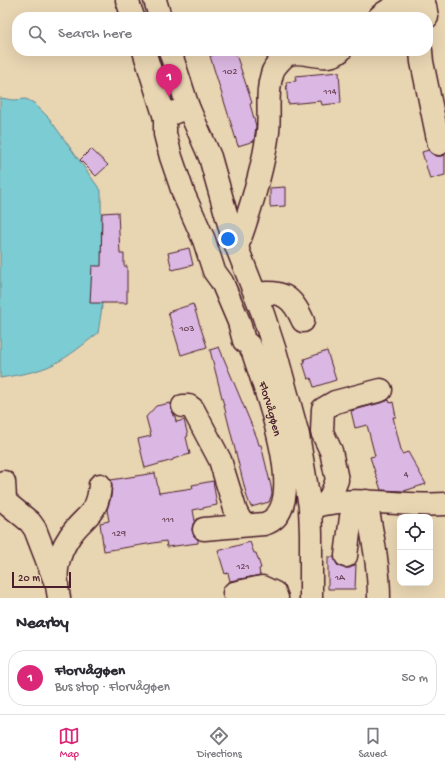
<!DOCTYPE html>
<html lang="en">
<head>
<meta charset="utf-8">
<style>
	:root { --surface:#fff; --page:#f2f2f3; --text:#2b2b33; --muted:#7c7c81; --line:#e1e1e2; --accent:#db2777 }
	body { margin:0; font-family:"Gochi Hand",sans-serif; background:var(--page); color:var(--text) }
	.controls { position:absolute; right:12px; bottom:12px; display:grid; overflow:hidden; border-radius:8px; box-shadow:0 4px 16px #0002 }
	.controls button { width:36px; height:36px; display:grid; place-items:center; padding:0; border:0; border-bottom:1px solid var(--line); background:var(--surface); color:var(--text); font:20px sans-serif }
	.scale { position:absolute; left:12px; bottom:10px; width:59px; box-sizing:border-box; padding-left:4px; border:2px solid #4a1f2b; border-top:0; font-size:11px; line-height:14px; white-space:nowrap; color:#4a1f2b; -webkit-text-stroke:3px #e8d5b2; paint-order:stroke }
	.you { position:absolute; left:228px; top:239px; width:14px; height:14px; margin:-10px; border:3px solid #fff; border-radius:50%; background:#1a73e8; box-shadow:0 0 0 6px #1a73e833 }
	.badge { display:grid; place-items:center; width:26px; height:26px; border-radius:50%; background:var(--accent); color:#fff; font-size:13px; font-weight:700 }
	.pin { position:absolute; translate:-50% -33px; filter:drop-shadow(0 1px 2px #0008) }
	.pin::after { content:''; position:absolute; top:21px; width:14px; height:12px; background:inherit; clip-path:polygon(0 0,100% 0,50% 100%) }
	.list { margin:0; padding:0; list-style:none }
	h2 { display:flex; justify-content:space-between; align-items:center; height:52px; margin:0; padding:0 16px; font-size:17px }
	h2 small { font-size:13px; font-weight:400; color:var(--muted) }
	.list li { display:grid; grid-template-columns:26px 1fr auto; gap:12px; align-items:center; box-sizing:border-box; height:56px; margin:0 8px 8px; padding:0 8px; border:1px solid var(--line); border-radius:16px }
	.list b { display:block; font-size:15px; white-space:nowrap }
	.list p { margin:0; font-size:13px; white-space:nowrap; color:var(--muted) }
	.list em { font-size:13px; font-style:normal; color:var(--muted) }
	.icon { flex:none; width:22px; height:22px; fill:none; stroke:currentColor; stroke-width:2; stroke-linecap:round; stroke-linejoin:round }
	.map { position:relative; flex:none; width:445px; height:598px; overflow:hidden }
	.search { position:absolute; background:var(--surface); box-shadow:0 4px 16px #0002; left:12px; right:12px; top:12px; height:44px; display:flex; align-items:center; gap:10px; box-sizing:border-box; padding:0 14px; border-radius:16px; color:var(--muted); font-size:15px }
	.sheet { height:116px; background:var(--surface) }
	nav { display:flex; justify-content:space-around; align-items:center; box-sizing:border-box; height:56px; border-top:1px solid var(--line); background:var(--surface); font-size:11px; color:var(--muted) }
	nav a { display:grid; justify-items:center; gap:2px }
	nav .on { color:var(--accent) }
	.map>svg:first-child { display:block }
	.water { fill:#7bccd3; stroke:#678790 }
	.building { fill:#dbb8e3; stroke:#4a1f2b }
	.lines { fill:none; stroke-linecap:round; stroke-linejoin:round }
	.minor-casing { stroke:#4a1f2b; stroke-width:25 }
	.major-casing { stroke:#4a1f2b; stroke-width:25 }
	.minor { stroke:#e8d5b2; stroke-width:22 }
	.major { stroke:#e8d5b2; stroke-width:22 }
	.labels { text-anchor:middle; stroke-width:3; stroke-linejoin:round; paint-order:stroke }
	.number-label { font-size:10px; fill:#6e4559 }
	.street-label { font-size:12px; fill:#4a1f2b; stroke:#e8d5b2 }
</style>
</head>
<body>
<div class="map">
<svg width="445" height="598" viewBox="0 0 445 598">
	<rect width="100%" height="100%" fill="#e8d5b2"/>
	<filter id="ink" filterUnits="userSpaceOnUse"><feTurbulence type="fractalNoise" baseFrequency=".025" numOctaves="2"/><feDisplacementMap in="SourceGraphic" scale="8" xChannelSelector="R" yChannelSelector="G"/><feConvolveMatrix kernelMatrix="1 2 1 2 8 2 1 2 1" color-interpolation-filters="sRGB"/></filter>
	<g filter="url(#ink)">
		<path class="water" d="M 0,98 L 14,100 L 26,99 L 34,103 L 49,118 L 101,191 L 102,307 L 98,333 C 84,344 70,356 54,364 C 38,372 18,375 0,378 Z"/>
		<g class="building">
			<polygon points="225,51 235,51 252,103 250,104 256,126 254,141 238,146 210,56"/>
			<polygon points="339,72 341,103 322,105 321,101 288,104 286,82 296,81 295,76"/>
			<polygon points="91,149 108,165 96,176 80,160"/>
			<polygon points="429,150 435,156 441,156 445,155 445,175 430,179 422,152"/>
			<polygon points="285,187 285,206 270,207 270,188"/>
			<polygon points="118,212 120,254 124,254 124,266 127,266 127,303 90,303 92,266 101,266 102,213"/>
			<polygon points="189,248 193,265 172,270 168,253"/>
			<polygon points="193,304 207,347 181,355 168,312"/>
			<polygon points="219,347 257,438 259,445 261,445 271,486 272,494 269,502 251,507 247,497 210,350"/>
			<polygon points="327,351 336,380 314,387 311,378 308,379 303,363 305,363 304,359"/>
			<polygon points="389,400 390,403 393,402 396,417 393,417 402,454 408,452 426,484 404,491 381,490 370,457 375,456 367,425 355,428 351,411 384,402"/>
			<polygon points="170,403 173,416 175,416 176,422 184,420 188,436 186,437 190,454 173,459 173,460 145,468 138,439 151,436 146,417 156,406"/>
			<polygon points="155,473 159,493 193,488 192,485 213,481 217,505 193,510 195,521 193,524 192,530 194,536 198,540 198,543 167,547 166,541 104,551 100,523 109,521 107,510 111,497 112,487 111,480"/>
			<polygon points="250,542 254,553 256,553 261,568 259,569 260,575 230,581 228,573 225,574 218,551"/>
			<polygon points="328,557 334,557 335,561 338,566 344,568 350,568 356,564 355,589 328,589"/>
		</g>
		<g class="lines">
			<g class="minor-casing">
				<g id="minor">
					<polyline points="127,0 133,17"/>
					<path d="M 379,17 C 391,6 409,0 425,6 L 427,17"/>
					<polyline points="144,51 165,118"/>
					<polyline points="421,51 422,62 439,144"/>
					<path id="s1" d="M 188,107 L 168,115 L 165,118 L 165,134 L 171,157 L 184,195 L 204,240 L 214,271 L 222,282 L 239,322 L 244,341 L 249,345 L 253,352 C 263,385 313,510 264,524 L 204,529"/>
					<path d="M 237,247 C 250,211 263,170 268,132 C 270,112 266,92 272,74 C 273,68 280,61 284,57 C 298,45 324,65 340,51"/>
					<path d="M 256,294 C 282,290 292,296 303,321"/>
					<polyline points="183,406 189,406 193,409 220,460 236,512 243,525"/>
					<polyline points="4,482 5,499 8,504 30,522 35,529 55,581"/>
					<path d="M 366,501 C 372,533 379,565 379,598"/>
					<polyline points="328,503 337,480 331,451 322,432 323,409 335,402 381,390"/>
					<path d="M 315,506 C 357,495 402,507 445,504"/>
					<polyline points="346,556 351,517 353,511 353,502"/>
					<polyline points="234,593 262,587 275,593 277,598"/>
					<path d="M 59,598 C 54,574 56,557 70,536 C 84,515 98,516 100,485"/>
				</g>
			</g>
			<g class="major-casing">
				<g id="major">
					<polyline points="155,0 160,17"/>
					<polyline points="170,51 188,107 210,157 232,235 263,314 276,354 298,435 310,507 311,534 311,598"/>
				</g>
			</g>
			<use href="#minor" class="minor"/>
			<use href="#major" class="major"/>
		</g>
	</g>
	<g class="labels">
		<g class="number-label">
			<text x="230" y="74">102</text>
			<text x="330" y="94">114</text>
			<text x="187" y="331">103</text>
			<text x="406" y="477">4</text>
			<text x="168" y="522">111</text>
			<text x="119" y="536">129</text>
			<text x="243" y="569">121</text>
			<text x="340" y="580">1A</text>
		</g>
		<g class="street-label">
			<text dy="4" stroke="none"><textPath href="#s1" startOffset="338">Florvågøen</textPath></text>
		</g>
	</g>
</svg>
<div class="controls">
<button><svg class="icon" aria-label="locate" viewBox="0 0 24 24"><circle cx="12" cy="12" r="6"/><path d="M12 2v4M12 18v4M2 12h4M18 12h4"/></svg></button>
<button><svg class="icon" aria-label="layers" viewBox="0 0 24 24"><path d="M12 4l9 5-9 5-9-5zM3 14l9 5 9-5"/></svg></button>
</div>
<div class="scale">20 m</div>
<div class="you"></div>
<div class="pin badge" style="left:169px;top:97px">1</div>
<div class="search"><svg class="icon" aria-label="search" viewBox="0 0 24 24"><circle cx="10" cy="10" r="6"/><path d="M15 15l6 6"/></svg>Search here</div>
</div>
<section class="sheet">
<h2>Nearby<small></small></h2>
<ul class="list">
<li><span class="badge">1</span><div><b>Florvågøen</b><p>Bus stop · Florvågøen</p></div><em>50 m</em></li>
</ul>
</section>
<nav>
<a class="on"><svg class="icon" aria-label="map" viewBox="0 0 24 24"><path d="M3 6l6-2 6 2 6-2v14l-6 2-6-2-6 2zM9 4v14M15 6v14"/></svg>Map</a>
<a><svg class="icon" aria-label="directions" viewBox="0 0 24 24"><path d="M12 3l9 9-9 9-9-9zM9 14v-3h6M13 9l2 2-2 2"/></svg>Directions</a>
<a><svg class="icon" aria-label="saved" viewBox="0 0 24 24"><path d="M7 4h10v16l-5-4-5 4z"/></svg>Saved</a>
</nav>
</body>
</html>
